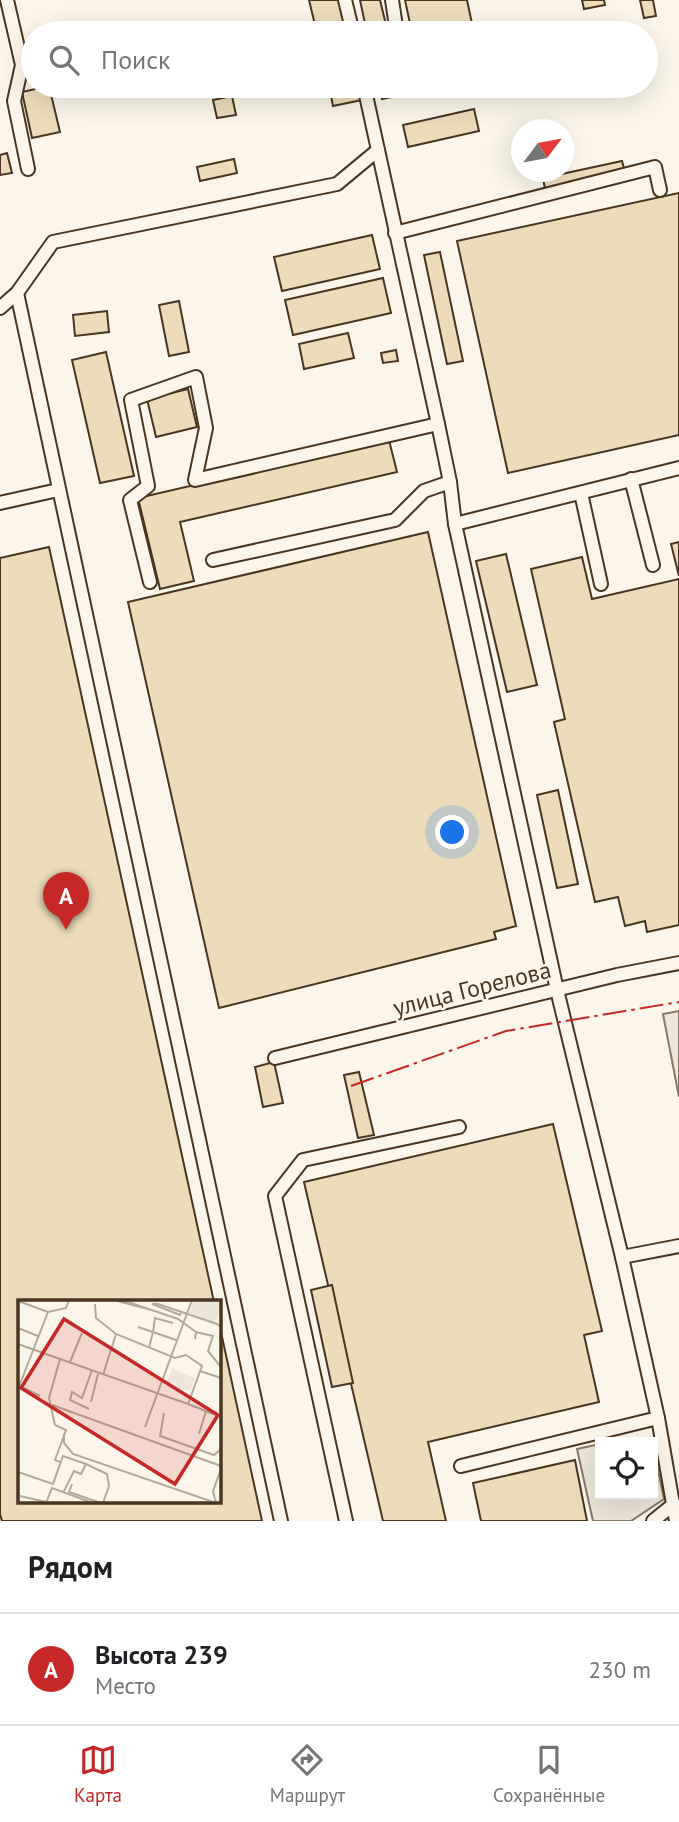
<!DOCTYPE html>
<html lang="ru">
<head>
<meta charset="utf-8">
<style>
	:root { --surface:#fff; --page:#f6f6f6; --text:#202124; --muted:#757577; --line:#e0e0e0; --accent:#c62828 }
	body { margin:0; font-family:"PT Sans",sans-serif; background:var(--page); color:var(--text) }
	.controls { position:absolute; right:21px; bottom:21px; display:grid; overflow:hidden; border-radius:0px; box-shadow:0 7px 28px #0002 }
	.controls button { width:63px; height:63px; display:grid; place-items:center; padding:0; border:0; border-bottom:2px solid var(--line); background:var(--surface); color:var(--text); font:35px sans-serif }
	.compass { position:absolute; left:511px; top:119px; width:63px; height:63px; border-radius:50%; background:var(--surface); box-shadow:0 7px 28px #0002; rotate:58deg }
	.you { position:absolute; left:453px; top:833px; width:24px; height:24px; margin:-18px; border:5px solid #fff; border-radius:50%; background:#1a73e8; box-shadow:0 0 0 10px #1a73e833 }
	.badge { display:grid; place-items:center; width:46px; height:46px; border-radius:50%; background:var(--accent); color:#fff; font-size:23px; font-weight:700 }
	.pin { position:absolute; translate:-50% -58px; filter:drop-shadow(0 2px 4px #0008) }
	.pin::after { content:''; position:absolute; top:37px; width:24px; height:21px; background:inherit; clip-path:polygon(0 0,100% 0,50% 100%) }
	.list { margin:0; padding:0; list-style:none }
	h2 { display:flex; justify-content:space-between; align-items:center; height:91px; margin:0; padding:0 28px; font-size:30px }
	h2 small { font-size:23px; font-weight:400; color:var(--muted) }
	.list li { display:grid; grid-template-columns:46px 1fr auto; gap:21px; align-items:center; box-sizing:border-box; height:112px; padding:0 28px; border-top:2px solid var(--line) }
	.list b { display:block; font-size:26px; white-space:nowrap }
	.list p { margin:0; font-size:23px; white-space:nowrap; color:var(--muted) }
	.list em { font-size:23px; font-style:normal; color:var(--muted) }
	.icon { flex:none; width:38px; height:38px; fill:none; stroke:currentColor; stroke-width:2; stroke-linecap:round; stroke-linejoin:round }
	.map { position:relative; flex:none; width:679px; height:1521px; overflow:hidden }
	.search { position:absolute; background:var(--surface); box-shadow:0 7px 28px #0002; left:21px; right:21px; top:21px; height:77px; display:flex; align-items:center; gap:18px; box-sizing:border-box; padding:0 24px; border-radius:38px; color:var(--muted); font-size:26px }
	.sheet { height:203px; background:var(--surface) }
	nav { display:flex; justify-content:space-around; align-items:center; box-sizing:border-box; height:98px; border-top:2px solid var(--line); background:var(--surface); font-size:19px; color:var(--muted) }
	nav a { display:grid; justify-items:center; gap:4px }
	nav .on { color:var(--accent) }
	.map>svg:first-child { display:block }
	.green { fill:#ede6d9; stroke:#887966; stroke-width:2 }
	.building { fill:#ecdcbc; stroke:#4a3520; stroke-width:2 }
	.lines { fill:none; stroke-linecap:round; stroke-linejoin:round }
	.minor-casing { stroke:#4a3520; stroke-width:16 }
	.minor { stroke:#fbf6e9; stroke-width:12 }
	.power { stroke:#c62828; stroke-width:2; stroke-dasharray:24 5 3.5 5; stroke-linecap:butt }
	.labels { text-anchor:middle; stroke-width:5; stroke-linejoin:round; paint-order:stroke }
	.street-label { font-size:24px; fill:#4a3520; stroke:#fbf6e9 }
	.inset-road { fill:none; stroke:#b4a999; stroke-width:2 }
	.view { fill:#c62828; fill-opacity:0.15; stroke:#c62828; stroke-width:3.5 }
	.inset-edge { fill:none; stroke:#4a3520; stroke-width:3.5 }
</style>
</head>
<body>
<div class="map">
<svg width="679" height="1521" viewBox="0 0 679 1521">
	<rect width="100%" height="100%" fill="#fbf6e9"/>
	<g class="green">
		<polygon points="679,1011 679,1097 663,1014"/>
		<polygon points="600,1444 600,1495 653,1495 653,1446 664,1499 631,1521 593,1521 577,1449"/>
	</g>
	<g class="building">
		<polygon points="309,0 339,0 347,33 317,33"/>
		<polygon points="360,0 380,0 388,33 367,33"/>
		<polygon points="405,0 467,0 474,33 412,33"/>
		<polygon points="582,0 604,0 605,5 584,9"/>
		<polygon points="640,0 653,0 656,16 644,18"/>
		<polygon points="49,86 60,132 32,138 22,92"/>
		<polygon points="329,86 359,86 362,100 333,106"/>
		<polygon points="379,86 399,86 401,95 382,99"/>
		<polygon points="232,96 236,115 217,118 213,100"/>
		<polygon points="474,109 479,131 408,147 403,125"/>
		<polygon points="7,153 12,173 0,175 0,155"/>
		<polygon points="234,159 237,173 200,181 197,167"/>
		<polygon points="622,161 625,172 545,189 543,178"/>
		<polygon points="679,193 679,435 508,473 457,241"/>
		<polygon points="372,235 380,269 282,291 274,257"/>
		<polygon points="440,252 463,361 447,364 424,255"/>
		<polygon points="383,278 391,313 293,335 285,300"/>
		<polygon points="179,301 189,352 169,356 159,305"/>
		<polygon points="107,311 109,332 75,336 73,315"/>
		<polygon points="348,333 354,358 304,369 299,344"/>
		<polygon points="396,350 398,361 383,363 381,353"/>
		<polygon points="106,352 134,476 100,483 72,360"/>
		<polygon points="188,389 197,427 156,437 147,399"/>
		<polygon points="389,440 397,472 180,522 194,581 160,589 138,498"/>
		<polygon points="428,532 516,926 494,932 496,939 219,1008 128,602"/>
		<polygon points="679,542 679,576 671,544"/>
		<polygon points="49,547 214,1302 19,1302 19,1502 219,1502 219,1323 262,1521 2,1521 0,1514 0,558"/>
		<polygon points="506,554 537,685 507,692 476,561"/>
		<polygon points="582,557 592,599 679,579 679,925 647,932 645,921 625,926 618,897 595,902 554,722 565,719 531,569"/>
		<polygon points="558,790 578,884 557,888 537,795"/>
		<polygon points="274,1062 283,1103 263,1107 255,1067"/>
		<polygon points="359,1072 374,1135 358,1138 344,1075"/>
		<polygon points="553,1124 602,1331 584,1335 599,1402 428,1442 446,1521 383,1521 304,1182"/>
		<polygon points="332,1285 353,1383 332,1387 311,1290"/>
		<polygon points="575,1460 587,1521 481,1521 473,1483"/>
	</g>
	<g class="lines">
		<g class="minor-casing">
			<g id="minor">
				<polyline points="7,0 22,65 14,101 28,169"/>
				<polyline points="345,0 353,33"/>
				<polyline points="392,0 397,33"/>
				<polyline points="378,150 438,424 450,482 455,524 557,990 622,1257 679,1246"/>
				<polyline points="395,233 655,167 660,190"/>
				<polyline points="17,293 281,1521"/>
				<polyline points="0,308 17,293 53,242 337,184 378,150 364,86"/>
				<polyline points="631,479 653,565"/>
				<polyline points="581,493 601,584"/>
				<polyline points="0,503 58,490"/>
				<polyline points="455,524 679,468"/>
				<polyline points="213,560 395,520 424,491 450,482"/>
				<polyline points="150,582 130,500 148,486 131,400 196,377 206,428 195,480 438,424"/>
				<polyline points="275,1058 617,975 679,963"/>
				<polyline points="622,1257 658,1418 676,1521"/>
				<polyline points="461,1466 658,1418"/>
				<polyline points="346,1521 275,1196 303,1160 459,1127"/>
				<polyline points="653,1521 674,1504"/>
			</g>
		</g>
		<use href="#minor" class="minor"/>
		<polyline class="power" points="351,1086 506,1031 679,1002"/>
	</g>
	<g class="labels">
		<g class="street-label">
			<text transform="translate(472 989) rotate(-14)" y="8">улица Горелова</text>
		</g>
	</g>
	<g transform="translate(18 1300)">
		<rect width="203" height="203" fill="#fbf6e9"/>
		<path d="M 176,0 L 203,0 L 200,18 L 195,22 L 171,13 ZM 154,68 L 177,78 L 172,91 L 148,85 Z" fill="#ede6d9"/>
		<path class="inset-road" d="M 96,0 L 137,11M 104,0 L 160,19 L 178,32M 0,1 L 30,12 L 48,8 L 51,0M 163,12 L 162,15 L 134,4 L 140,4 L 199,24 L 203,27M 155,23 L 137,18 L 135,32 L 158,40M 120,27 L 135,32 L 131,48M 0,28 L 20,36M 177,39 L 178,32 L 195,36 L 190,51 L 203,67M 0,44 L 42,59 L 31,98 L 37,125 L 48,130 L 37,160 L 42,162M 42,59 L 170,104 L 184,66 L 168,55 L 157,58 L 98,34 L 78,18 L 77,4M 52,62 L 64,33M 182,71 L 203,78M 85,75 L 98,34M 2,86 L 22,96M 0,89 L 30,12M 73,102 L 80,74M 170,104 L 203,117M 34,105 L 203,166M 71,109 L 52,100 L 54,92 L 64,98 L 74,70M 146,113 L 142,136 L 196,155 L 203,149M 127,127 L 174,0M 46,134 L 46,143 L 55,154 L 198,203 L 195,191 L 203,169M 181,134 L 188,111M 0,172 L 35,184 L 45,156 L 68,164 L 89,174 L 91,186 L 85,203M 54,184 L 51,192 L 83,203M 45,193 L 56,171 L 63,174 L 68,164M 2,196 L 28,202M 28,203 L 34,188 L 75,203"/>
		<path class="view" d="M 46,19 L 200,115 L 157,184 L 3,88 Z"/>
		<rect width="203" height="203" class="inset-edge"/>
	</g>
</svg>
<div class="controls">
<button><svg class="icon" aria-label="locate" viewBox="0 0 24 24"><circle cx="12" cy="12" r="6"/><path d="M12 2v4M12 18v4M2 12h4M18 12h4"/></svg></button>
</div>
<svg class="compass" viewBox="-18 -18 36 36"><path d="M0-13l5 13h-10z" fill="#e53935"/><path d="M0 13l5-13h-10z" fill="#757577"/></svg>
<div class="you"></div>
<div class="pin badge" style="left:66px;top:930px">A</div>
<div class="search"><svg class="icon" aria-label="search" viewBox="0 0 24 24"><circle cx="10" cy="10" r="6"/><path d="M15 15l6 6"/></svg>Поиск</div>
</div>
<section class="sheet">
<h2>Рядом<small></small></h2>
<ul class="list">
<li><span class="badge">A</span><div><b>Высота 239</b><p>Место</p></div><em>230 m</em></li>
</ul>
</section>
<nav>
<a class="on"><svg class="icon" aria-label="map" viewBox="0 0 24 24"><path d="M3 6l6-2 6 2 6-2v14l-6 2-6-2-6 2zM9 4v14M15 6v14"/></svg>Карта</a>
<a><svg class="icon" aria-label="directions" viewBox="0 0 24 24"><path d="M12 3l9 9-9 9-9-9zM9 14v-3h6M13 9l2 2-2 2"/></svg>Маршрут</a>
<a><svg class="icon" aria-label="saved" viewBox="0 0 24 24"><path d="M7 4h10v16l-5-4-5 4z"/></svg>Сохранённые</a>
</nav>
</body>
</html>
